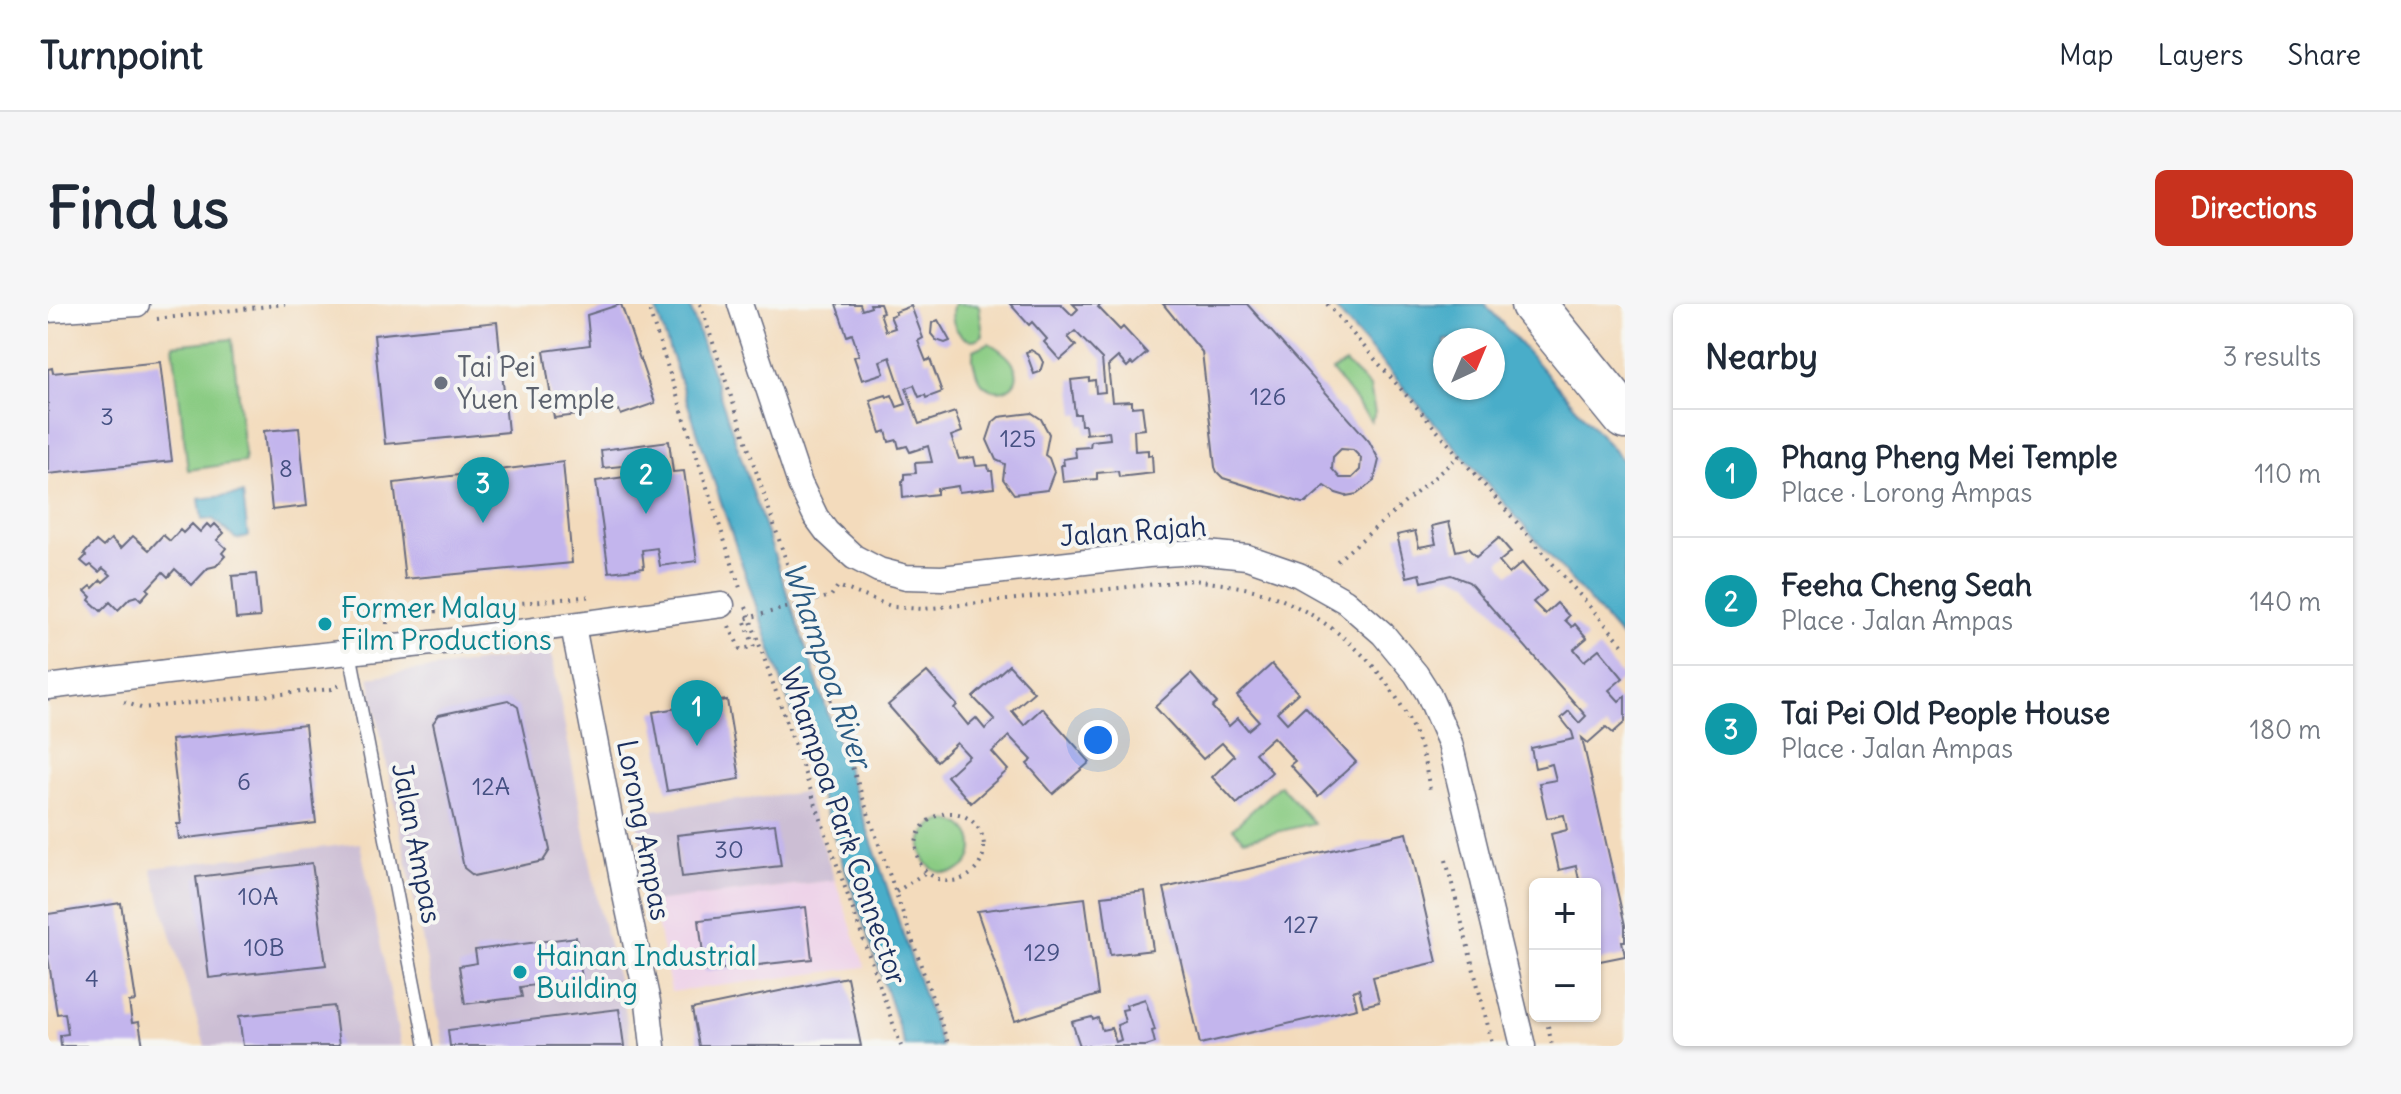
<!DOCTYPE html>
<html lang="en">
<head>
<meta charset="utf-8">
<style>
	:root { --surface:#fff; --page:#f6f6f7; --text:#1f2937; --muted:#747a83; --line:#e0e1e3; --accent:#c8321e }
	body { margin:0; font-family:Delius,sans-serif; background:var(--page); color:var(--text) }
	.controls { position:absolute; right:24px; bottom:24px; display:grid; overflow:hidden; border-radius:12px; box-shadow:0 2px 6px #0004 }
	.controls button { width:72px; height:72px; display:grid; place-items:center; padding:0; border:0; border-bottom:2px solid var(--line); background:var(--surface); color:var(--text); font:40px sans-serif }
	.compass { position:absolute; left:1385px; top:24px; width:72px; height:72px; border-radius:50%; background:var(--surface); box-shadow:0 2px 6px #0004; rotate:44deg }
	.you { position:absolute; left:1050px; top:436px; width:28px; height:28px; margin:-20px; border:6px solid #fff; border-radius:50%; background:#1a73e8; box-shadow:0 0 0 12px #1a73e833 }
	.badge { display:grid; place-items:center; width:52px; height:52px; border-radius:50%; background:var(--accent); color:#fff; font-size:26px; font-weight:700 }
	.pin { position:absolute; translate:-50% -66px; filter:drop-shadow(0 2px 4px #0008) }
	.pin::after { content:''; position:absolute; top:42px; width:28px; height:24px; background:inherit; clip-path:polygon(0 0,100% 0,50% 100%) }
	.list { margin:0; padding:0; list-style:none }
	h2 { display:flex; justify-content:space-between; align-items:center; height:104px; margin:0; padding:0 32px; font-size:34px }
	h2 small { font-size:26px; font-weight:400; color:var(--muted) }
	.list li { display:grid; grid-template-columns:52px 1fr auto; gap:24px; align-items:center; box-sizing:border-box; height:128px; padding:0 32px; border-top:2px solid var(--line) }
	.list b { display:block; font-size:30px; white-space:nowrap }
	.list p { margin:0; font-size:26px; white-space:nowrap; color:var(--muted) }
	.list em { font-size:26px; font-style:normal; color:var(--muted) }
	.map { position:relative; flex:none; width:1577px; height:742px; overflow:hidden; border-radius:12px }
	header { display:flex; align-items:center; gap:48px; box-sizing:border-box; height:112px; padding:0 40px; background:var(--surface); border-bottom:2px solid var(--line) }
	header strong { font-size:38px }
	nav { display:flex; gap:44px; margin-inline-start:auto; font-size:28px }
	.intro { display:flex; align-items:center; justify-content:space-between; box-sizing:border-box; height:192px; padding:0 48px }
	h1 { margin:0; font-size:56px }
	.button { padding:20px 36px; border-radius:12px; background:var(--accent); color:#fff; font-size:28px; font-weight:700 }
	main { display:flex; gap:48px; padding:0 48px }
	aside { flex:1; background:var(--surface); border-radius:12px; box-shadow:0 2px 6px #0004 }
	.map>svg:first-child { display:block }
	.built { fill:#edd0e8 }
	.industrial { fill:#ccbed4 }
	.green { fill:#8bcc84; stroke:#537e71; stroke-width:2 }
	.water { fill:#4aadc9; stroke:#326e94; stroke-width:2; fill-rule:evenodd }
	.building { fill:#c3b5ed; fill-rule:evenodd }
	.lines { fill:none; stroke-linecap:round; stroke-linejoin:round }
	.lane-casing { stroke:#676b7f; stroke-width:15 }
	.street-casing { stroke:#676b7f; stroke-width:27 }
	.highway-casing { stroke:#676b7f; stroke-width:47 }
	.path { stroke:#676b7f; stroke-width:4; stroke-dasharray:2 6; stroke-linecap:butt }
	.lane { stroke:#fff; stroke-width:12 }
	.street { stroke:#fff; stroke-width:24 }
	.highway { stroke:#fff; stroke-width:44 }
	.worship-dot { fill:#6b7280; stroke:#f6f6f2; stroke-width:3 }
	.culture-dot { fill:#0f9aa8; stroke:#f6f6f2; stroke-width:3 }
	.labels { text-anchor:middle; stroke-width:8; stroke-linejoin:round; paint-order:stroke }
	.number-label { font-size:24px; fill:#455082 }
	.worship-label { font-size:28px; fill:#5b616d; stroke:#f6f6f2; text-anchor:start }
	.street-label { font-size:28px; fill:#1b2f5e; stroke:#f6f6f2 }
	.culture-label { font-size:28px; fill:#0d838f; stroke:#f6f6f2; text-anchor:start }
	.water-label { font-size:30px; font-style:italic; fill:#2b5b83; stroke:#f6f6f2 }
</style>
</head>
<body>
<header>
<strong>Turnpoint</strong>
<nav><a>Map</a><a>Layers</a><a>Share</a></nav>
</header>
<div class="intro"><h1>Find us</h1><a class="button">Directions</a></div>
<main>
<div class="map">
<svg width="1577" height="742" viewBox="0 0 1577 742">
	<rect width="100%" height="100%" fill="#f6f6f2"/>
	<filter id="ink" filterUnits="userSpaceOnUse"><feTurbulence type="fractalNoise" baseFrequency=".0125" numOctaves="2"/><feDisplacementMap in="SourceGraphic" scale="16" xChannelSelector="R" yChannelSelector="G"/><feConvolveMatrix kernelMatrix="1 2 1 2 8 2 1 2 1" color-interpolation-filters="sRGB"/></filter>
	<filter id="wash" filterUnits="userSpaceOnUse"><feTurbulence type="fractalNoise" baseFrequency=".006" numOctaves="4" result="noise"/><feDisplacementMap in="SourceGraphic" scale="32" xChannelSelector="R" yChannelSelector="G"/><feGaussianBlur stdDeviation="1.8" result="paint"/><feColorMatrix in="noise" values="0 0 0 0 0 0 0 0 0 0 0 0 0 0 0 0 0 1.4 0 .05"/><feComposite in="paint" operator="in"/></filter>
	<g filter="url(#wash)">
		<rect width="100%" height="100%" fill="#f3dbbc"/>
		<polygon class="built" points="787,576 817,663 623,688 605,598"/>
		<g class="industrial">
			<polygon points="503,348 551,604 575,693 583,742 396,742 321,373"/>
			<polygon points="757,488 787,576 605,598 587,508"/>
			<polygon points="312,539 353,742 157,742 103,564"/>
		</g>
		<g class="green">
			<path d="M 906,0 L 929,0 L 931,2 L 935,31 C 918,47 898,20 906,0 Z"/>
			<polygon points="184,35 197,158 140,166 125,41"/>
			<path d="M 941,39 C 1006,76 937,111 927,64 C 925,57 924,53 926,46 Z"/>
			<polygon points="1297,59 1322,83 1327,109 1323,117 1284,67"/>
			<polygon points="1232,481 1266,519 1196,536 1185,524"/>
			<circle cx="899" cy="543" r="26"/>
		</g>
		<g class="water">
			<polygon points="606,0 641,0 893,742 857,742"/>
			<path d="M 1283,0 L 1437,0 L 1577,159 L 1577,338 ZM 1397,36 L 1445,36 L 1445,84 L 1397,84 Z"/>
			<polygon points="195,190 200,233 188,235 165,215 154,216 151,195"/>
		</g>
		<g id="blocks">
			<g class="building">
				<polygon points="573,0 607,99 573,111 571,106 506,114 496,47 542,41 539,11"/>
				<polygon points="788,0 812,0 814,6 823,3 822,0 832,0 835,8 832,9 838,27 847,24 842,12 848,10 847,8 863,2 875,34 870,37 878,57 882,55 894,88 878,94 877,91 871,93 866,81 858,84 871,120 907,108 914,128 903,132 911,155 926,153 928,162 940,161 941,167 944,167 946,184 911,188 910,182 889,185 889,190 855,194 854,177 856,176 856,170 868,169 867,159 884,158 880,142 862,148 859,142 851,144 849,136 841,138 838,127 833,129 822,96 838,91 839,93 844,91 849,103 858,100 842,53 832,57 836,69 814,76 806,53 811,51 804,30 799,32"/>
				<polygon points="962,0 1013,0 1024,11 1030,5 1025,0 1054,0 1050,3 1072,26 1075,23 1099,49 1085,61 1083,59 1079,63 1070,53 1060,62 1064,98 1084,97 1084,103 1094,102 1097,125 1086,126 1087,147 1100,146 1100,152 1104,151 1105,169 1071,173 1070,167 1049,169 1049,175 1015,178 1013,161 1016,161 1015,155 1028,153 1027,144 1042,143 1043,137 1062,135 1061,127 1038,130 1037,121 1033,121 1032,110 1027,110 1023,76 1041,74 1041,77 1047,76 1048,89 1057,88 1054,55 1027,27 1020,33 1028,42 1012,56 996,38 999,35 984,18 981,21"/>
				<path d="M 1115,0 L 1199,0 L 1321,137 L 1331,156 L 1326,177 L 1309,190 L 1298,192 L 1288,189 L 1277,182 L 1258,199 L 1254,199 L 1175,174 L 1169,168 L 1167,163 L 1154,48 ZM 1293,145 L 1305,146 L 1313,154 L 1312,166 L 1304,174 L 1292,174 L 1284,165 L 1285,153 Z"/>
				<polygon points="890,16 902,37 897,39 888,36 883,30 884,19"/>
				<polygon points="449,18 460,128 337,140 326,31"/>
				<polygon points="983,46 991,51 995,58 992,68 986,70 978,48"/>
				<polygon points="112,58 124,157 0,170 0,65 4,64 5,69"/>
				<polygon points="984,109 993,115 1001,130 997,151 1001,154 1006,168 999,186 966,190 955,175 957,160 948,156 939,136 945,118 951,113"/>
				<polygon points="251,124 259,202 224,206 216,127"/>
				<polygon points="621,137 625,168 636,167 649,257 612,262 609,244 594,246 596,264 561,268 548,177 584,172 583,161 555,164 553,146"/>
				<polygon points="515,158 524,259 357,275 346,179"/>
				<polygon points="1401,218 1408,247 1420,244 1428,253 1451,234 1463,248 1451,258 1461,270 1474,259 1498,287 1485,298 1497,310 1509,299 1521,312 1517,316 1524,323 1527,320 1539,334 1526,345 1536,357 1551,345 1575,374 1561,386 1571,397 1577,392 1577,418 1565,429 1558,423 1540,439 1534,434 1577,621 1577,637 1574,637 1577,652 1547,658 1547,580 1532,580 1528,562 1511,566 1503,530 1519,526 1516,511 1499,514 1491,479 1508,476 1504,460 1487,464 1483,444 1526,435 1524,428 1513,414 1521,407 1531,419 1538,412 1421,278 1403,271 1374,278 1372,270 1359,273 1349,231 1367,227 1371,243 1388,240 1384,222"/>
				<polygon points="144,220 152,228 159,220 163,224 167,220 176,229 169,236 178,244 174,249 177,252 168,262 160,264 144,281 127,265 120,273 115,268 99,285 101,287 93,296 89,292 82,294 70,306 62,298 53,307 41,296 43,293 37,287 43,282 45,284 53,276 55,278 63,271 55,264 51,268 43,261 40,263 33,257 38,252 36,250 48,237 55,243 63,235 73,244 85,232 101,246 115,231 122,237 132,226 135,229"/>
				<polygon points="208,270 212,313 188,315 184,272"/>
				<polygon points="1224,360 1250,389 1229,408 1239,419 1257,402 1308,458 1270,492 1242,461 1247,457 1225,433 1207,449 1224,468 1189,500 1164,473 1186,452 1174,439 1155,455 1107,403 1143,370 1169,399 1164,403 1181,422 1190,414 1200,426 1211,417 1189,392"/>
				<polygon points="961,361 986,388 964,407 976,421 994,404 1042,458 1005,490 979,460 984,456 961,432 944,448 960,466 923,499 899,472 921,452 909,439 889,457 840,401 879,368 909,401 906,404 920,421 928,414 937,425 947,416 925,393"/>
				<polygon points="460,396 470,403 502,546 495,557 426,572 416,564 385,419 391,411"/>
				<polygon points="679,396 692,475 619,487 605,408"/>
				<polygon points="257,421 268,519 131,535 129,520 133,520 123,436"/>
				<polygon points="727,520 733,562 634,573 629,531"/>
				<polygon points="1359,529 1389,658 1325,673 1331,698 1315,702 1311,685 1305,687 1309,704 1152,740 1116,584"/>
				<polygon points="264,559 278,661 161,674 148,573"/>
				<polygon points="1097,587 1105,646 1062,651 1054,592"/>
				<polygon points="1037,594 1050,691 967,717 929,607"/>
				<polygon points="73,599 88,697 81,698 84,719 91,718 95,742 13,742 12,731 20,730 17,709 9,710 0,653 0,610"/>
				<polygon points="758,603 764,655 657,667 651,616"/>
				<polygon points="528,633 534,675 472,683 474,693 417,700 411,662 429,659 427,646"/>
				<polygon points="799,673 813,742 651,742 644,705"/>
				<polygon points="1097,695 1107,726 1104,727 1107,739 1098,742 1032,742 1024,718 1044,713 1045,716 1050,714 1054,726 1063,724 1068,738 1073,736 1069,721 1077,718 1074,706 1079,705 1078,701"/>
				<polygon points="286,702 291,742 195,742 191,712"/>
				<polygon points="571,705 576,742 402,742 400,726"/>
			</g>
		</g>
	</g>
	<g filter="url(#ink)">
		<use href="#blocks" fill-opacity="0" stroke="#676b7f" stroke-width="2"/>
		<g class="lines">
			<g class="lane-casing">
				<polyline id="lane" points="302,348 378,742"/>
			</g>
			<g class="street-casing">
				<g id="street">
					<polyline points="692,0 752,180 768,213 779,228 806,253 831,266 858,273 894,274 1100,251 1149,248 1199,253 1251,271 1297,297 1335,330 1368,370 1380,389 1402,439 1475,742"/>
					<polyline points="0,6 89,0"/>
					<polyline points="525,322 577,591 600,698 605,742"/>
					<polyline points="0,383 119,368 402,337 674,301"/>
				</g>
			</g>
			<g class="highway-casing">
				<polyline id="highway" points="1485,0 1577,113"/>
			</g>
			<g class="path">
				<polyline points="599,0 693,287"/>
				<polyline points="652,0 753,301 802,457 901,742"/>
				<polyline points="1279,0 1577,343"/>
				<polyline points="109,15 237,0"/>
				<polyline points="1289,257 1411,152"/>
				<polyline points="698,303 853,742"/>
				<polyline points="339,320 339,312 545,292"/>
				<path d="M 681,322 L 692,345 L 706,343 L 696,315 L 783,292 L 790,282 L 845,303 L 875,305 L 1146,276 C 1173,280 1204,283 1230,294 C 1293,320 1347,373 1370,438 C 1376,453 1379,470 1382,486"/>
				<polyline points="76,398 93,404 284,385 292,381"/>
				<circle cx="902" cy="543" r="34"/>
				<polyline points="1398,556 1445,742"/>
				<polyline points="848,588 878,568"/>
				<polyline points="1500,722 1504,742"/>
			</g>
			<use href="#lane" class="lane"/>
			<use href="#street" class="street"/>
			<use href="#highway" class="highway"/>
		</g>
	</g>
	<circle class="worship-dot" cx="393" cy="79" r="8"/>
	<g class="culture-dot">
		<circle cx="277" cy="320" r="8"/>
		<circle cx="472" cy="668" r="8"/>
	</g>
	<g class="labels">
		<g class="number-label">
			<text x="1220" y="101">126</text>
			<text x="59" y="121">3</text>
			<text x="970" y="143">125</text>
			<text x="238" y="173">8</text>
			<text x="196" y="486">6</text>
			<text x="443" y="491">12A</text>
			<text x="681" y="554">30</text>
			<text x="210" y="601">10A</text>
			<text x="1253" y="629">127</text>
			<text x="216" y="652">10B</text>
			<text x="994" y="657">129</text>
			<text x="44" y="683">4</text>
		</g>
		<g class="worship-label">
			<text x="409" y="73">Tai Pei<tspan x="409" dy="32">Yuen Temple</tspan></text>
		</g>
		<g class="street-label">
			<text transform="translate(1085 227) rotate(-4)" y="10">Jalan Rajah</text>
			<text transform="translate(796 522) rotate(71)" y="10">Whampoa Park Connector</text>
			<text transform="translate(596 526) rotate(79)" y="10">Lorong Ampas</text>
			<text transform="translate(369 539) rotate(79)" y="10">Jalan Ampas</text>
		</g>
		<g class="culture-label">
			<text x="293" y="314">Former Malay<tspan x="293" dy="32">Film Productions</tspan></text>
			<text x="488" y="662">Hainan Industrial<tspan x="488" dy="32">Building</tspan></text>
		</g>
		<g class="water-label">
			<text transform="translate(779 361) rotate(71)" y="10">Whampoa River</text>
		</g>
	</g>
</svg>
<div class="controls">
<button>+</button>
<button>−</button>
</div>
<svg class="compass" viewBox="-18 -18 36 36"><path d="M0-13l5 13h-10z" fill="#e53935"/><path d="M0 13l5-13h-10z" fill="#747a83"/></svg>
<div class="you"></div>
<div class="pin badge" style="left:649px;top:442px;background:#0f9aa8">1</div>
<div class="pin badge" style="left:598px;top:210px;background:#0f9aa8">2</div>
<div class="pin badge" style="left:435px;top:219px;background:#0f9aa8">3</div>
</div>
<aside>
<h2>Nearby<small>3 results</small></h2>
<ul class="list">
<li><span class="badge" style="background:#0f9aa8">1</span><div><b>Phang Pheng Mei Temple</b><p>Place · Lorong Ampas</p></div><em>110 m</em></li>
<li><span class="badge" style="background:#0f9aa8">2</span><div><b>Feeha Cheng Seah</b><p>Place · Jalan Ampas</p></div><em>140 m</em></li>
<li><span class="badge" style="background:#0f9aa8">3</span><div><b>Tai Pei Old People House</b><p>Place · Jalan Ampas</p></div><em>180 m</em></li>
</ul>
</aside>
</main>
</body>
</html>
